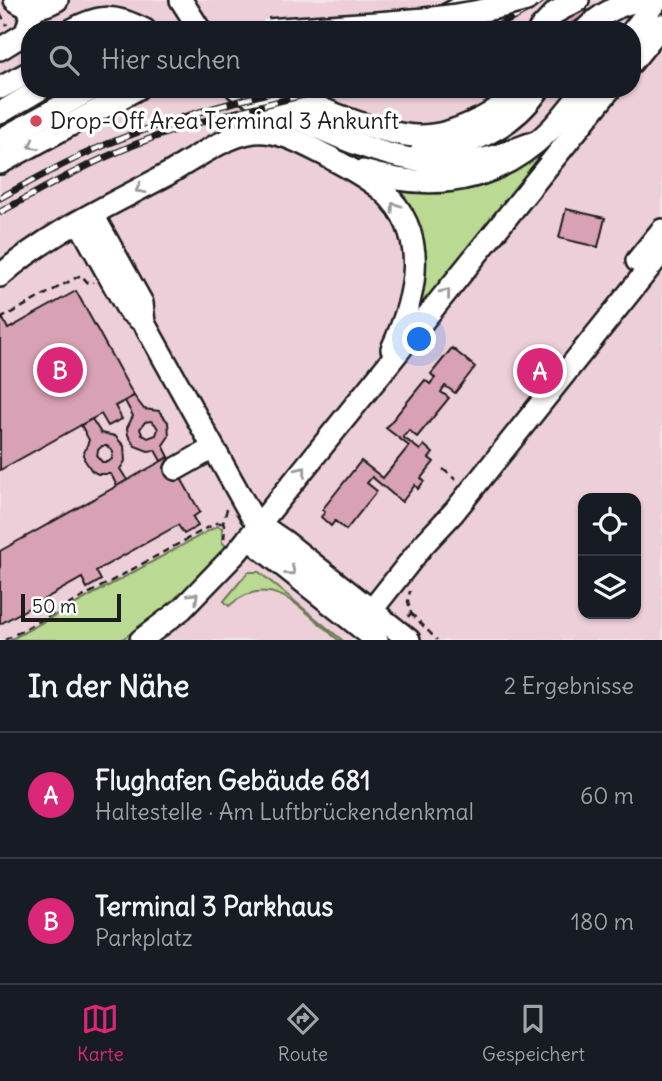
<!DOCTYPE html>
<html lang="de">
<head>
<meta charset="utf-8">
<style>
	:root { --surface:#171b24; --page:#20242c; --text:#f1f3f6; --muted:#9ea1a6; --line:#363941; --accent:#db2777 }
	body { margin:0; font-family:Delius,sans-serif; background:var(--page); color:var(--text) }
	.controls { position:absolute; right:21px; bottom:21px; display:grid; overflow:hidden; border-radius:14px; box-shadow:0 2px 5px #0004 }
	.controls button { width:63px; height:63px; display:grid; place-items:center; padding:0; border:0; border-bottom:2px solid var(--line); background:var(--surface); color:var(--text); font:35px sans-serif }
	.scale { position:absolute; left:21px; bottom:18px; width:100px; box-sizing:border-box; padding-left:7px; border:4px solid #1c1c1c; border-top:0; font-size:19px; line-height:24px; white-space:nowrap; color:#1c1c1c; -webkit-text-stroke:5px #fff; paint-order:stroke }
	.you { position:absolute; left:420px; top:340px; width:24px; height:24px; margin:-18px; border:5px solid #fff; border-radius:50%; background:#1a73e8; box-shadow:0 0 0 10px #1a73e833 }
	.badge { display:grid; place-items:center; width:46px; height:46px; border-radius:50%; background:var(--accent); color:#fff; font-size:23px; font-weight:700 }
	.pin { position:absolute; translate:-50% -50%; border:4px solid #fff; box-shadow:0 2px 7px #0006 }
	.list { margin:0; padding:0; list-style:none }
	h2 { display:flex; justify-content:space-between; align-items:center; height:91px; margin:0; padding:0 28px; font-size:30px }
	h2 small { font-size:23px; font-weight:400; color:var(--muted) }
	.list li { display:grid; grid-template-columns:46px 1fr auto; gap:21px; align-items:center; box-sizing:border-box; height:126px; padding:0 28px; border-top:2px solid var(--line) }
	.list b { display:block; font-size:26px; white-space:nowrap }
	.list p { margin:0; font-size:23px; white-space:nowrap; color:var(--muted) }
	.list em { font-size:23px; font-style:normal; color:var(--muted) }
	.icon { flex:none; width:38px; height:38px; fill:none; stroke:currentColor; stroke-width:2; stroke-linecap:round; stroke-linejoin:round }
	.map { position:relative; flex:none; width:662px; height:640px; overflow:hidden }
	.search { position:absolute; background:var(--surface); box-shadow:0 2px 5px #0004; left:21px; right:21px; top:21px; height:77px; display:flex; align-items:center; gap:18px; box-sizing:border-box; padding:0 24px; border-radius:28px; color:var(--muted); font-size:26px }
	.sheet { height:343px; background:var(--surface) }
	nav { display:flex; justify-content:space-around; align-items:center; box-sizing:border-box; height:98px; border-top:2px solid var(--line); background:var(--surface); font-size:19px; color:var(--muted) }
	nav a { display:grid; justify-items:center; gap:4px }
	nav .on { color:var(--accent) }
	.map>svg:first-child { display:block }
	.built { fill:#eccfd9; fill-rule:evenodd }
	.green { fill:#bad992; stroke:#6b7a57; stroke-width:2 }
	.building { fill:#d9a1b5; stroke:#1c1c1c; stroke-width:2; fill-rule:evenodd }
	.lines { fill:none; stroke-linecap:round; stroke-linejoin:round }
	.minor-casing { stroke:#1c1c1c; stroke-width:26 }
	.path { stroke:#1c1c1c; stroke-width:2.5; stroke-dasharray:7 5; stroke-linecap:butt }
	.minor { stroke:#fff; stroke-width:21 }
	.rail-casing { stroke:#1c1c1c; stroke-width:7 }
	.rail { stroke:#fff; stroke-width:4.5; stroke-dasharray:13; stroke-linecap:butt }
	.minor-bridge-casing { stroke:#1c1c1c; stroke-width:26; stroke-linecap:butt }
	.minor-bridge { stroke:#fff; stroke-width:21 }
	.oneway { stroke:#999 }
	.poi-dot { fill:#d1495b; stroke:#fff; stroke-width:2.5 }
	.labels { text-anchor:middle; stroke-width:7; stroke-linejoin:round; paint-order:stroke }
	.poi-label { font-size:23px; fill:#1c1c1c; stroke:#fff; text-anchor:start }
</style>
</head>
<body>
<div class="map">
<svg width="662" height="640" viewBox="0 0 662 640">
	<rect width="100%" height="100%" fill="#f4e3e9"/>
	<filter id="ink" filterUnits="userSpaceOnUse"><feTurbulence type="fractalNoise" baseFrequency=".0143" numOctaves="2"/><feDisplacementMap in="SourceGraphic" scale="14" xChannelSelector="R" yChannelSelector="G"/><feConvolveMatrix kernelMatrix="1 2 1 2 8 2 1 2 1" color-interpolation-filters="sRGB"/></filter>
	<g filter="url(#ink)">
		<path class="built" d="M 0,0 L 662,0 L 662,640 L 0,640 ZM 30,30 L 632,30 L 632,89 L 30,89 ZM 583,498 L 636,498 L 636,614 L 583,614 Z"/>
		<g class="green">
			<path d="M 556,142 L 412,324 C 418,289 434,243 410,212 C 403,202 392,193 383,184 C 454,204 500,188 556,142 Z"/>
			<polygon points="217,526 222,528 222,542 227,547 176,602 121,640 10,640"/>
			<path d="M 248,572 L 259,572 L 342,640 L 338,640 C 306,613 271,568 229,606 L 224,601 Z"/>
		</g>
		<g class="building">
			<polygon points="583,4 588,14 565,27 560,17"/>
			<polygon points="566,209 605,218 598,247 559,238"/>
			<polygon points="76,291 134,396 115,406 122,419 108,426 101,414 0,470 0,321 3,319 8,329"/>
			<polygon points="452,348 475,367 455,393 445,386 441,392 449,398 417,437 409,430 403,437 420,450 424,445 433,453 429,458 434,462 421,478 424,481 418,489 415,485 402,502 372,477 367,483 377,491 346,530 335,521 331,526 321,517 325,512 322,510 361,461 383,478 409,446 386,428 425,380 430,384 435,378 431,374"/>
			<path d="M 134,396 L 144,409 L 159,411 L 168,422 L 169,436 L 163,445 L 169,457 L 161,461 L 155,450 L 148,451 L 135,446 L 128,435 L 127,428 L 133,416 L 125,401 ZM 151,421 L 155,424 L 158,429 L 156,435 L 148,438 L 142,434 L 140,429 L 145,422 Z"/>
			<path d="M 92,419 L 101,433 L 115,436 L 124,446 L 125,461 L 120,469 L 127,480 L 117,486 L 111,474 L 98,474 L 92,471 L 84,459 L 84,453 L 89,440 L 81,425 ZM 102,446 L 107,446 L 113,451 L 112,459 L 108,462 L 102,462 L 97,456 L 98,450 Z"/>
			<polygon points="169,457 200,512 193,517 198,526 184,534 178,525 96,571 101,580 87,588 82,578 0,624 0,551"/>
		</g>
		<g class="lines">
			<g class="minor-casing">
				<g id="minor">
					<path d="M 15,0 C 29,11 42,8 57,0"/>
					<polyline points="181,0 200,30"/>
					<polyline points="445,16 474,0"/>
					<path d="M 72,30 C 101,14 116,15 145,30"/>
					<polyline points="539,30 556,12 578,0"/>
					<path d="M 585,30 C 603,12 620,4 644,0"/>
					<polyline points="632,32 657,0"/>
					<polyline points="0,49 26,33 33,8"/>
					<polyline points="632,62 662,25"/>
					<polyline points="0,88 30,72"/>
					<path d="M 237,89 C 311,123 394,175 478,160 C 498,157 516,149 535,142"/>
					<path d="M 278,89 C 312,106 378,134 416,136 C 436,137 460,129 478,120 C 493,113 506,104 514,89"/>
					<polyline points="0,113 41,89"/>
					<polyline points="0,140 92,89"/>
					<path d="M 421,152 C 468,148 512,128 539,89"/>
					<polyline points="0,163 137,89"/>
					<path d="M 363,171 C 432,192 496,183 549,131 C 562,118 573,103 584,89"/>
					<polyline points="93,215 142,303 144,323"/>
					<polyline points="79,222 128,310 144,323 251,515 259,524 284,541 409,640"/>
					<polyline points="637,261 662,230"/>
					<path d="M 0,276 C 49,232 111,205 168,174 C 192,160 227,135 254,132 C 279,129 307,146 329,157 C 347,167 367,177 383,191 C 431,235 416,297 392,349"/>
					<polyline points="176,469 213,448"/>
					<polyline points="248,538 375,639"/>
					<polyline points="141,640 182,609 237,552 610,89"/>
					<polyline points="377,640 369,624 371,611 424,544 454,512 662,252"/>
				</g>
			</g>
			<g class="path">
				<polyline points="0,13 7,25"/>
				<polyline points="0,319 81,275 89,284 93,282"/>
				<polyline points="443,469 456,480"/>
				<polyline points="224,539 225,528 223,523 227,509"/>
				<polyline points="411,613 437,640"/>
				<polyline points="408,617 411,613 408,601 410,591"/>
				<polyline points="5,640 216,523 223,523"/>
			</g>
			<use href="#minor" class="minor"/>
			<g class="rail-casing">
				<g id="rail">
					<polyline points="453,30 516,0"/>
					<polyline points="490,30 530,9 542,0"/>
					<path d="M 0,198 C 39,177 78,155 120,139 C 173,118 228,104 283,89"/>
					<path d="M 0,212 C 38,192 75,170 115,153 C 182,123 255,108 326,89"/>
				</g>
			</g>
			<use href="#rail" class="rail"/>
			<g class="minor-bridge-casing">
				<path id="minor-bridge" d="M 269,30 C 355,23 444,24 527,0"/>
			</g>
			<use href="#minor-bridge" class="minor-bridge"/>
		</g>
		<defs><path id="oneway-chevron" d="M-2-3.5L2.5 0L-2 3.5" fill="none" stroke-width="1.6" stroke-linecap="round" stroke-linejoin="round" transform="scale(1.75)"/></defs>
		<g class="oneway">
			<use href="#oneway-chevron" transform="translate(33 145) rotate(151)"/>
			<use href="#oneway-chevron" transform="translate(140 189) rotate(151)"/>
			<use href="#oneway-chevron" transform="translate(395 207) rotate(-126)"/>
			<use href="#oneway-chevron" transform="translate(446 293) rotate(-51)"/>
			<use href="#oneway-chevron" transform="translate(302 471) rotate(-51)"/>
			<use href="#oneway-chevron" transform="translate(291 571) rotate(39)"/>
			<use href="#oneway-chevron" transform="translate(194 597) rotate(-44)"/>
		</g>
	</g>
	<circle class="poi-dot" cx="36" cy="121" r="7"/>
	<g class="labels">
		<g class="poi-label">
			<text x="50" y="129">Drop-Off Area Terminal 3 Ankunft</text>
		</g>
	</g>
</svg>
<div class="controls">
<button><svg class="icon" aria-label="locate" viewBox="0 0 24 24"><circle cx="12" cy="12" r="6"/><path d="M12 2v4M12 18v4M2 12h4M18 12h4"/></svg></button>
<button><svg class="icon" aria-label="layers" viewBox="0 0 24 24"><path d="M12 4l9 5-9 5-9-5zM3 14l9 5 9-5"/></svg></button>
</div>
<div class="scale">50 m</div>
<div class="you"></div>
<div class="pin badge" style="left:540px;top:371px">A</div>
<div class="pin badge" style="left:60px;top:370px">B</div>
<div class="search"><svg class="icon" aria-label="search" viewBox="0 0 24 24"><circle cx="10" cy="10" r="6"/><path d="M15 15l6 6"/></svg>Hier suchen</div>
</div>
<section class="sheet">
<h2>In der Nähe<small>2 Ergebnisse</small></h2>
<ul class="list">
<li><span class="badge">A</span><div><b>Flughafen Gebäude 681</b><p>Haltestelle · Am Luftbrückendenkmal</p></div><em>60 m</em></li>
<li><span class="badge">B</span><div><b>Terminal 3 Parkhaus</b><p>Parkplatz</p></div><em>180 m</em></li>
</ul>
</section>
<nav>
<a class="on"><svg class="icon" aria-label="map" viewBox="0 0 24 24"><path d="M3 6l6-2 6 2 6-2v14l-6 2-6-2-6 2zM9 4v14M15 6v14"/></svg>Karte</a>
<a><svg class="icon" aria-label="directions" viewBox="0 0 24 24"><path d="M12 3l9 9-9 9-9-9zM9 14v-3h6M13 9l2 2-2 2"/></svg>Route</a>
<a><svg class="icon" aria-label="saved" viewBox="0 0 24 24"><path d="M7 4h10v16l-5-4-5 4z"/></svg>Gespeichert</a>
</nav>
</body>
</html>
